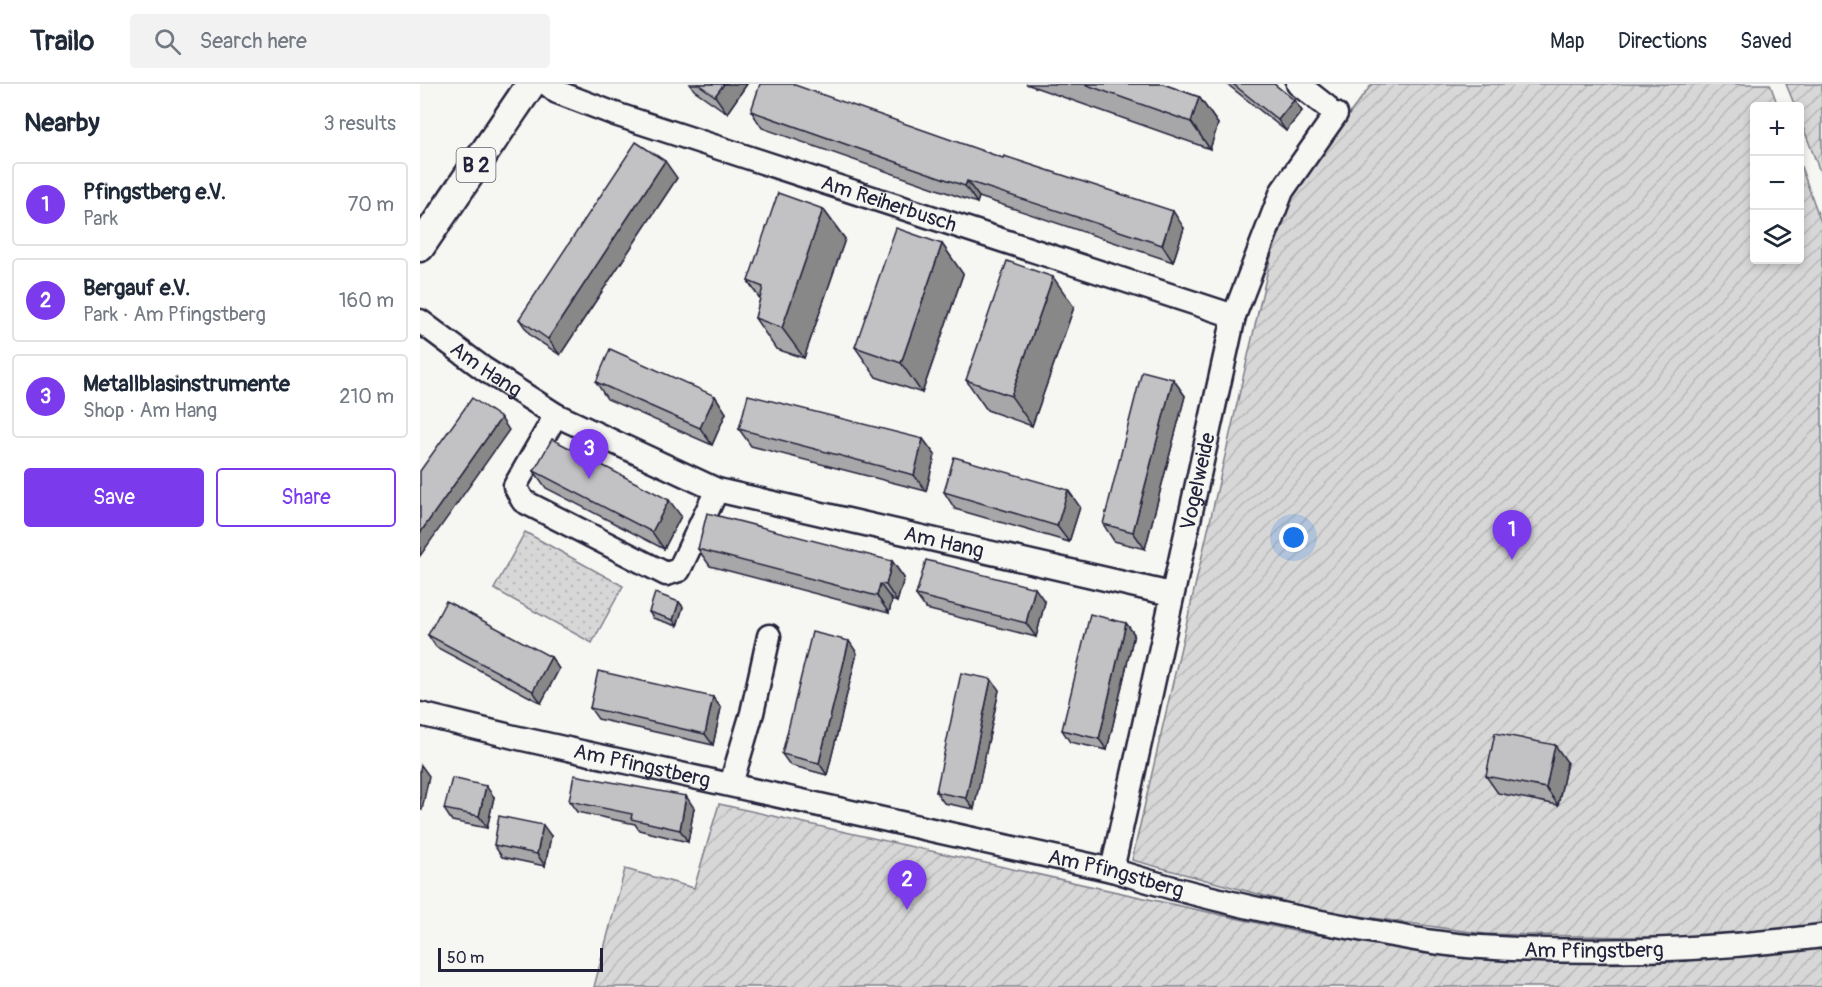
<!DOCTYPE html>
<html lang="en">
<head>
<meta charset="utf-8">
<style>
	:root { --surface:#fff; --page:#f2f2f3; --text:#1f2937; --muted:#747a83; --line:#e0e1e3; --accent:#7c3aed }
	body { margin:0; font-family:Pangolin,sans-serif; background:var(--page); color:var(--text) }
	.controls { position:absolute; right:18px; top:18px; display:grid; overflow:hidden; border-radius:6px; box-shadow:0 3px 9px #0003 }
	.controls button { width:54px; height:54px; display:grid; place-items:center; padding:0; border:0; border-bottom:2px solid var(--line); background:var(--surface); color:var(--text); font:30px sans-serif }
	.scale { position:absolute; left:18px; bottom:15px; width:165px; box-sizing:border-box; padding-left:6px; border:3px solid #22223b; border-top:0; font-size:16px; line-height:21px; white-space:nowrap; color:#22223b; -webkit-text-stroke:4px #f6f6f2; paint-order:stroke }
	.you { position:absolute; left:874px; top:454px; width:21px; height:21px; margin:-15px; border:4px solid #fff; border-radius:50%; background:#1a73e8; box-shadow:0 0 0 9px #1a73e833 }
	.badge { display:grid; place-items:center; width:39px; height:39px; border-radius:50%; background:var(--accent); color:#fff; font-size:20px; font-weight:700 }
	.pin { position:absolute; translate:-50% -50px; filter:drop-shadow(0 2px 3px #0008) }
	.pin::after { content:''; position:absolute; top:32px; width:21px; height:18px; background:inherit; clip-path:polygon(0 0,100% 0,50% 100%) }
	.list { margin:0; padding:0; list-style:none }
	h2 { display:flex; justify-content:space-between; align-items:center; height:78px; margin:0; padding:0 24px; font-size:26px }
	h2 small { font-size:20px; font-weight:400; color:var(--muted) }
	.list li { display:grid; grid-template-columns:39px 1fr auto; gap:18px; align-items:center; box-sizing:border-box; height:84px; margin:0 12px 12px; padding:0 12px; border:2px solid var(--line); border-radius:6px }
	.list b { display:block; font-size:22px; white-space:nowrap }
	.list p { margin:0; font-size:20px; white-space:nowrap; color:var(--muted) }
	.list em { font-size:20px; font-style:normal; color:var(--muted) }
	.actions { display:flex; gap:12px; padding:18px 24px }
	.actions a { flex:1; padding:14px 0; border:2px solid var(--accent); border-radius:6px; text-align:center; font-size:21px; color:var(--accent) }
	.actions .main { background:var(--accent); color:#fff }
	.icon { flex:none; width:33px; height:33px; fill:none; stroke:currentColor; stroke-width:2; stroke-linecap:round; stroke-linejoin:round }
	.map { position:relative; flex:none; width:1402px; height:903px; overflow:hidden }
	header { display:flex; align-items:center; gap:36px; box-sizing:border-box; height:84px; padding:0 30px; background:var(--surface); border-bottom:2px solid var(--line) }
	header strong { font-size:28px }
	nav { display:flex; gap:33px; margin-inline-start:auto; font-size:21px }
	.search { width:420px; height:54px; background:var(--page); display:flex; align-items:center; gap:15px; box-sizing:border-box; padding:0 21px; border-radius:6px; color:var(--muted); font-size:22px }
	main { display:flex }
	aside { flex:1; background:var(--surface) }
	.map>svg:first-child { display:block }
	.park { fill:url(#park-dots); stroke:#7c7c89; stroke-width:1.5 }
	.garden { fill:url(#garden-furrows); stroke:#7c7c89; stroke-width:1.5 }
	.lines { fill:none; stroke-linecap:round; stroke-linejoin:round }
	.minor-casing { stroke:#22223b; stroke-width:27 }
	.major-casing { stroke:#22223b; stroke-width:33 }
	.minor { stroke:#f6f6f2; stroke-width:22 }
	.major { stroke:#f6f6f2; stroke-width:28 }
	.wall { fill:#a7a7a9; stroke:#22223b; stroke-width:1.5 }
	.shaded-wall { fill:#888889; stroke:#22223b; stroke-width:1.5 }
	.building { fill:#c2c2c4; stroke:#22223b; stroke-width:1.5 }
	.labels { text-anchor:middle; stroke-width:4.5; stroke-linejoin:round; paint-order:stroke }
	.shield { fill:#f6f6f2; stroke:#626272; stroke-width:1.5 }
	.shield-label { font-size:20px; font-weight:bold; fill:#22223b }
	.street-label { font-size:21px; fill:#22223b; stroke:#f6f6f2 }
</style>
</head>
<body>
<header>
<strong>Trailo</strong>
<div class="search"><svg class="icon" aria-label="search" viewBox="0 0 24 24"><circle cx="10" cy="10" r="6"/><path d="M15 15l6 6"/></svg>Search here</div>
<nav><a>Map</a><a>Directions</a><a>Saved</a></nav>
</header>
<main>
<aside>
<h2>Nearby<small>3 results</small></h2>
<ul class="list">
<li><span class="badge">1</span><div><b>Pfingstberg e.V.</b><p>Park</p></div><em>70 m</em></li>
<li><span class="badge">2</span><div><b>Bergauf e.V.</b><p>Park · Am Pfingstberg</p></div><em>160 m</em></li>
<li><span class="badge">3</span><div><b>Metallblasinstrumente</b><p>Shop · Am Hang</p></div><em>210 m</em></li>
</ul>
<div class="actions"><a class="main">Save</a><a>Share</a></div>
</aside>
<div class="map">
<svg width="1402" height="903" viewBox="0 0 1402 903">
	<defs>
		<pattern id="park-dots" width="8" height="8" patternUnits="userSpaceOnUse" patternTransform="scale(1.5)"><rect width="8" height="8" fill="#d7d7d7"/><path d="M2 2h.1M6 6h.1" fill="none" stroke="#b8b8b9" stroke-width="1.8" stroke-linecap="round"/></pattern>
		<pattern id="garden-furrows" width="10" height="10" patternUnits="userSpaceOnUse" patternTransform="scale(1.5)"><rect width="10" height="10" fill="#d7d7d7"/><path d="M-1 1l2-2M0 10L10 0M9 11l2-2" fill="none" stroke="#b8b8b9"/></pattern>
	</defs>
	<rect width="100%" height="100%" fill="#f6f6f2"/>
	<filter id="ink" filterUnits="userSpaceOnUse"><feTurbulence type="fractalNoise" baseFrequency=".0167" numOctaves="2"/><feDisplacementMap in="SourceGraphic" scale="12" xChannelSelector="R" yChannelSelector="G"/><feConvolveMatrix kernelMatrix="1 2 1 2 8 2 1 2 1" color-interpolation-filters="sRGB"/></filter>
	<g filter="url(#ink)">
		<polygon class="park" points="105,448 203,502 172,559 74,505"/>
		<g class="garden">
			<polygon points="952,0 1350,0 1358,22 1334,22 1334,176 1380,176 1380,80 1402,141 1402,843 1262,854 1065,850 897,826 712,776 857,146 882,92"/>
			<polygon points="1366,0 1402,0 1402,93 1380,35 1380,22 1375,22"/>
			<polygon points="299,720 878,848 1060,874 1402,859 1402,903 174,903 205,785 274,804"/>
		</g>
		<g class="lines">
			<g class="minor-casing">
				<g id="minor">
					<path id="s1" d="M 127,0 L 137,8 L 195,30 L 814,232"/>
					<polyline points="878,0 906,22"/>
					<path id="s2" d="M 0,237 L 64,285 L 136,331 L 297,406 L 751,510"/>
					<polyline points="136,331 95,402 103,417 246,490 259,486 297,406"/>
					<path id="s3" d="M 0,630 L 94,653 L 692,786 C 774,812 859,831 944,846 C 983,853 1022,861 1061,863 C 1174,871 1290,866 1402,852"/>
					<polyline points="311,700 332,629 349,552"/>
					<path id="s4" d="M 692,786 L 814,232 L 862,107 L 916,30"/>
				</g>
			</g>
			<g class="major-casing">
				<polyline id="major" points="0,163 111,0"/>
			</g>
			<use href="#minor" class="minor"/>
			<use href="#major" class="major"/>
		</g>
		<g class="wall">
			<polygon points="270,0 327,0 307,29 274,6"/>
			<polygon points="606,0 743,0 779,13 798,40 790,65"/>
			<polygon points="807,0 854,0 874,16 882,27 866,47"/>
			<polygon points="331,27 764,144 753,178 559,113 557,119 342,44"/>
			<polygon points="257,94 140,271 111,252 99,235"/>
			<polygon points="403,125 425,155 384,274 356,265 335,234 340,215 328,197"/>
			<polygon points="522,160 543,190 502,309 456,293 435,263"/>
			<polygon points="654,223 612,342 567,326 546,296"/>
			<polygon points="753,295 765,312 725,465 694,457 683,440"/>
			<polygon points="176,298 295,312 306,329 292,361 187,315"/>
			<polygon points="319,345 503,355 515,371 506,407 331,362"/>
			<polygon points="114,387 261,432 244,465 126,404"/>
			<polygon points="524,408 660,423 649,458 535,425"/>
			<polygon points="278,465 472,477 484,494 477,518 472,516 469,529 290,482"/>
			<polygon points="496,511 625,518 616,553 506,525"/>
			<polygon points="259,518 263,523 257,542 233,534 229,528"/>
			<polygon points="706,539 714,550 687,666 650,658 642,646"/>
			<polygon points="8,551 131,573 139,585 121,619 16,563"/>
			<polygon points="437,569 407,691 370,681 362,670"/>
			<polygon points="579,606 554,725 524,719 516,708"/>
			<polygon points="293,613 301,624 293,661 178,635 170,624"/>
			<polygon points="1147,678 1138,721 1078,709 1066,692"/>
			<polygon points="74,713 67,744 32,737 24,725"/>
			<polygon points="149,717 274,724 268,758 219,746 215,740 157,728"/>
			<polygon points="131,752 125,782 82,773 74,761"/>
		</g>
		<g class="shaded-wall">
			<polygon points="304,0 327,0 307,29 295,12"/>
			<polygon points="779,13 798,40 790,65 771,38"/>
			<polygon points="874,16 882,27 866,47 858,36"/>
			<polygon points="245,77 257,94 140,271 128,255"/>
			<polygon points="547,97 559,113 557,119 545,102"/>
			<polygon points="403,125 425,155 384,274 362,244"/>
			<polygon points="753,127 764,144 753,178 742,161"/>
			<polygon points="522,160 543,190 502,309 481,279"/>
			<polygon points="633,193 654,223 612,342 591,312"/>
			<polygon points="753,295 765,312 725,465 713,448"/>
			<polygon points="295,312 306,329 292,361 280,344"/>
			<polygon points="81,334 89,346 0,472 0,449"/>
			<polygon points="503,355 515,371 506,407 494,391"/>
			<polygon points="648,406 660,423 649,458 637,442"/>
			<polygon points="249,416 261,432 244,465 232,448"/>
			<polygon points="472,477 484,494 477,518 466,501"/>
			<polygon points="460,500 472,516 469,529 457,512"/>
			<polygon points="615,504 625,518 616,553 606,539"/>
			<polygon points="259,518 263,523 257,542 253,536"/>
			<polygon points="706,539 714,550 687,666 679,655"/>
			<polygon points="429,557 437,569 407,691 399,679"/>
			<polygon points="131,573 139,585 121,619 113,607"/>
			<polygon points="571,595 579,606 554,725 546,714"/>
			<polygon points="293,613 301,624 293,661 285,650"/>
			<polygon points="1135,661 1147,678 1138,721 1126,704"/>
			<polygon points="1,681 9,692 2,726 0,724 0,685"/>
			<polygon points="66,702 74,713 67,744 59,732"/>
			<polygon points="266,712 274,724 268,758 260,746"/>
			<polygon points="123,741 131,752 125,782 117,770"/>
		</g>
		<g class="building">
			<polygon points="278,0 304,0 295,12"/>
			<polygon points="340,0 372,0 583,74 584,72 753,127 742,161 547,97 545,102 331,27"/>
			<polygon points="664,0 743,0 779,13 771,38"/>
			<polygon points="813,0 854,0 874,16 858,36"/>
			<polygon points="216,58 245,77 128,255 99,235"/>
			<polygon points="358,109 403,125 362,244 335,234 343,203 328,197"/>
			<polygon points="476,144 522,160 481,279 435,263"/>
			<polygon points="587,177 633,193 591,312 546,296"/>
			<polygon points="190,265 295,312 280,344 176,298"/>
			<polygon points="722,287 753,295 713,448 683,440"/>
			<polygon points="328,311 503,355 494,391 319,345"/>
			<polygon points="52,314 81,334 0,449 0,387"/>
			<polygon points="132,355 249,416 232,448 114,387"/>
			<polygon points="534,373 648,406 637,442 524,408"/>
			<polygon points="287,429 472,477 466,501 460,500 457,512 278,465"/>
			<polygon points="506,476 615,504 606,539 496,511"/>
			<polygon points="235,509 259,518 253,536 229,528"/>
			<polygon points="26,517 131,573 113,607 8,551"/>
			<polygon points="670,530 706,539 679,655 642,646"/>
			<polygon points="392,548 429,557 399,679 362,670"/>
			<polygon points="178,587 293,613 285,650 170,624"/>
			<polygon points="541,589 571,595 546,714 516,708"/>
			<polygon points="1075,649 1135,661 1126,704 1066,692"/>
			<polygon points="154,691 266,712 260,746 211,735 212,730 149,717"/>
			<polygon points="32,694 66,702 59,732 24,725"/>
			<polygon points="79,732 123,741 117,770 74,761"/>
		</g>
	</g>
	<g class="labels">
		<rect class="shield" x="36.5" y="64" width="39" height="34" rx="4.5"/>
		<g class="shield-label">
			<text x="56" y="88">B 2</text>
		</g>
		<g class="street-label">
			<text dy="7" stroke="none"><textPath href="#s1" startOffset="363">Am Reiherbusch</textPath></text>
			<text dy="7" stroke="none"><textPath href="#s2" startOffset="82">Am Hang</textPath></text>
			<text dy="7" stroke="none"><textPath href="#s4" startOffset="398">Vogelweide</textPath></text>
			<text dy="7" stroke="none"><textPath href="#s2" startOffset="576">Am Hang</textPath></text>
			<text dy="7" stroke="none"><textPath href="#s3" startOffset="228">Am Pfingstberg</textPath></text>
			<text dy="7" stroke="none"><textPath href="#s3" startOffset="714">Am Pfingstberg</textPath></text>
			<text dy="7" stroke="none"><textPath href="#s3" startOffset="1200">Am Pfingstberg</textPath></text>
		</g>
	</g>
</svg>
<div class="controls">
<button>+</button>
<button>−</button>
<button><svg class="icon" aria-label="layers" viewBox="0 0 24 24"><path d="M12 4l9 5-9 5-9-5zM3 14l9 5 9-5"/></svg></button>
</div>
<div class="scale">50 m</div>
<div class="you"></div>
<div class="pin badge" style="left:1092px;top:476px">1</div>
<div class="pin badge" style="left:487px;top:826px">2</div>
<div class="pin badge" style="left:169px;top:395px">3</div>
</div>
</main>
</body>
</html>
